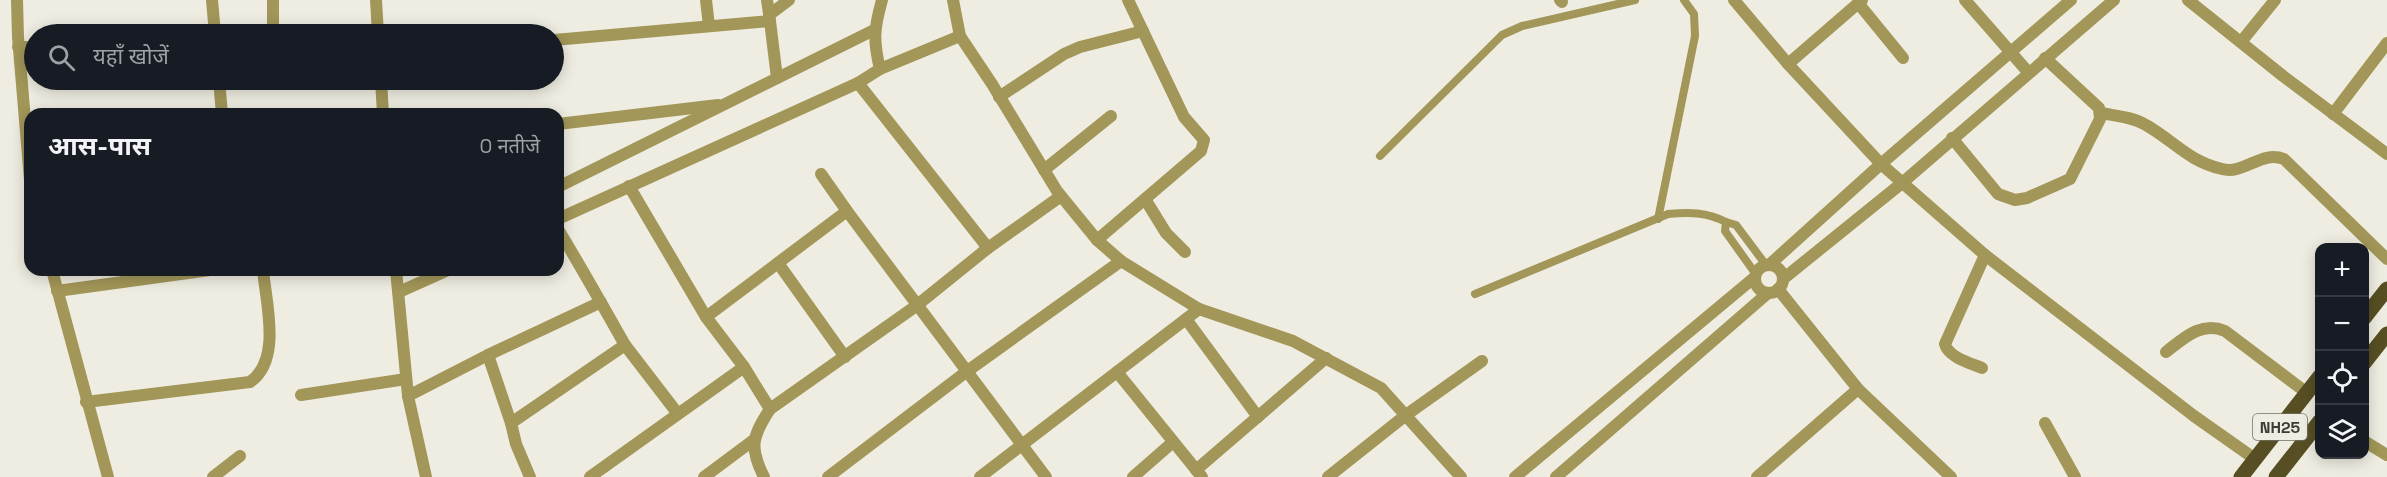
<!DOCTYPE html>
<html lang="hi">
<head>
<meta charset="utf-8">
<style>
	:root { --surface:#171b24; --page:#242831; --text:#f1f3f6; --muted:#9ea1a6; --line:#363941 }
	body { margin:0; font-family:"Space Grotesk","Noto Sans Devanagari",sans-serif; background:var(--page); color:var(--text) }
	.controls { position:absolute; right:18px; bottom:18px; display:grid; overflow:hidden; border-radius:12px; box-shadow:0 3px 15px #0003 }
	.controls button { width:54px; height:54px; display:grid; place-items:center; padding:0; border:0; border-bottom:2px solid var(--line); background:var(--surface); color:var(--text); font:30px sans-serif }
	.list { margin:0; padding:0; list-style:none }
	h2 { display:flex; justify-content:space-between; align-items:center; height:78px; margin:0; padding:0 24px; font-size:26px }
	h2 small { font-size:20px; font-weight:400; color:var(--muted) }
	.icon { flex:none; width:33px; height:33px; fill:none; stroke:currentColor; stroke-width:2; stroke-linecap:round; stroke-linejoin:round }
	.map { position:relative; flex:none; width:2387px; height:477px; overflow:hidden }
	.search { position:absolute; background:var(--surface); box-shadow:0 3px 15px #0003; left:24px; top:24px; width:540px; height:66px; display:flex; align-items:center; gap:15px; box-sizing:border-box; padding:0 21px; border-radius:33px; color:var(--muted); font-size:22px }
	.panel { position:absolute; background:var(--surface); box-shadow:0 3px 15px #0003; left:24px; top:108px; width:540px; height:168px; border-radius:18px }
	.map>svg:first-child { display:block }
	.lines { fill:none; stroke-linecap:round; stroke-linejoin:round }
	.service { stroke:#a29658; stroke-width:8 }
	.minor { stroke:#a29658; stroke-width:12 }
	.tertiary { stroke:#a29658; stroke-width:12 }
	.primary { stroke:#574f23; stroke-width:15 }
	.labels { text-anchor:middle; stroke-width:6; stroke-linejoin:round; paint-order:stroke }
	.shield { fill:#efede1; stroke:#727069; stroke-width:1.5 }
	.shield-label { font-size:16px; font-weight:bold; fill:#3c3b36 }
</style>
</head>
<body>
<div class="map">
<svg width="2387" height="477" viewBox="0 0 2387 477">
	<rect width="100%" height="100%" fill="#efede1"/>
	<g class="lines">
		<g class="service">
			<polyline points="1380,156 1502,35 1522,26 1635,0"/>
			<polyline points="1658,219 1695,36 1694,14 1684,0"/>
			<polyline points="1755,273 1725,231 1726,222 1736,225 1766,265"/>
			<path d="M 1475,294 L 1668,214 C 1690,212 1706,212 1726,222"/>
		</g>
		<g class="minor">
			<polyline points="17,0 18,37 30,180"/>
			<polyline points="212,0 215,34"/>
			<polyline points="376,0 378,34"/>
			<polyline points="706,0 709,26"/>
			<polyline points="1560,0 1562,2"/>
			<polyline points="1734,0 1788,64"/>
			<polyline points="1862,0 1788,64 1881,164 1985,255 2194,416 2255,459"/>
			<polyline points="1965,0 2028,72"/>
			<polyline points="2188,0 2283,76 2387,154"/>
			<polyline points="1858,3 1903,58"/>
			<polyline points="769,15 789,0"/>
			<polyline points="770,21 777,78"/>
			<polyline points="265,34 273,28 273,0"/>
			<polyline points="554,40 770,21 767,0"/>
			<polyline points="2241,42 2275,0"/>
			<polyline points="18,47 34,47"/>
			<path d="M 880,69 C 873,40 874,29 882,0"/>
			<polyline points="219,80 222,114"/>
			<polyline points="381,80 383,114"/>
			<polyline points="858,83 988,248 1061,196"/>
			<polyline points="999,97 1064,54 1080,47 1143,31"/>
			<path d="M 2101,113 C 2116,116 2133,117 2146,125 C 2174,141 2188,161 2222,169 C 2244,175 2261,150 2284,159 L 2387,259"/>
			<polyline points="2333,114 2387,43"/>
			<polyline points="558,124 718,105"/>
			<polyline points="1952,138 1998,194 2015,200 2027,198 2070,179 2100,119 2099,108 2045,58"/>
			<polyline points="1044,170 1111,116"/>
			<polyline points="821,174 847,211"/>
			<polyline points="629,186 706,317 847,211 1046,477"/>
			<polyline points="558,187 874,30"/>
			<polyline points="1145,199 1166,233 1185,252"/>
			<polyline points="558,219 858,83 880,69 960,36"/>
			<path d="M 558,229 C 581,267 603,306 625,345 L 511,423 L 488,355 L 601,302"/>
			<polyline points="1097,240 1201,151 1204,140 1184,117 1128,0"/>
			<polyline points="778,263 845,357"/>
			<polyline points="52,270 108,477"/>
			<polyline points="396,270 408,396 426,477"/>
			<polyline points="1778,289 1858,389 1951,477"/>
			<polyline points="57,291 210,270"/>
			<polyline points="399,292 448,270"/>
			<path d="M 706,317 L 744,367 L 770,409 C 752,437 749,447 764,477"/>
			<polyline points="1186,319 1258,417"/>
			<polyline points="625,345 678,414"/>
			<path d="M 2166,352 C 2184,338 2201,321 2225,331 L 2307,393"/>
			<path d="M 1982,368 C 1970,363 1948,357 1945,344 L 1985,255"/>
			<polyline points="1117,372 1202,477"/>
			<polyline points="301,395 406,379"/>
			<polyline points="408,396 488,355"/>
			<path d="M 86,402 L 250,382 C 282,360 266,303 263,270"/>
			<polyline points="770,409 916,306 988,248"/>
			<polyline points="511,423 516,444 530,477"/>
			<polyline points="2045,423 2075,477"/>
			<polyline points="2364,441 2387,455"/>
			<polyline points="1196,470 1326,358"/>
			<polyline points="213,477 240,456"/>
			<polyline points="590,477 744,367"/>
			<polyline points="704,477 755,439"/>
			<polyline points="828,477 966,372 1121,261"/>
			<polyline points="980,477 1199,309"/>
			<polyline points="1133,477 1173,442"/>
			<polyline points="1328,477 1406,415 1482,361"/>
			<polyline points="1757,477 1858,389"/>
		</g>
		<g class="tertiary">
			<polyline points="953,0 960,36 992,84 1057,191 1097,240 1121,261 1199,309 1293,341 1381,388 1461,477"/>
			<polyline points="1769,265 1881,164 2071,0"/>
			<circle cx="1769" cy="279" r="14"/>
			<polyline points="1783,279 1902,183 2114,0"/>
			<polyline points="1515,477 1755,277"/>
			<polyline points="1556,477 1768,293"/>
		</g>
		<g class="primary">
			<polyline points="2364,318 2387,289"/>
			<polyline points="2364,363 2387,334"/>
			<polyline points="2241,477 2320,376"/>
			<polyline points="2276,477 2320,421"/>
		</g>
	</g>
	<g class="labels">
		<rect class="shield" x="2253" y="414" width="54" height="26" rx="4.5"/>
		<g class="shield-label">
			<text x="2280" y="433">NH25</text>
		</g>
	</g>
</svg>
<div class="controls">
<button>+</button>
<button>−</button>
<button><svg class="icon" aria-label="locate" viewBox="0 0 24 24"><circle cx="12" cy="12" r="6"/><path d="M12 2v4M12 18v4M2 12h4M18 12h4"/></svg></button>
<button><svg class="icon" aria-label="layers" viewBox="0 0 24 24"><path d="M12 4l9 5-9 5-9-5zM3 14l9 5 9-5"/></svg></button>
</div>
<div class="search"><svg class="icon" aria-label="search" viewBox="0 0 24 24"><circle cx="10" cy="10" r="6"/><path d="M15 15l6 6"/></svg>यहाँ खोजें</div>
<section class="panel">
<h2>आस-पास<small>0 नतीजे</small></h2>
<ul class="list">
</ul>
</section>
</div>
</body>
</html>
